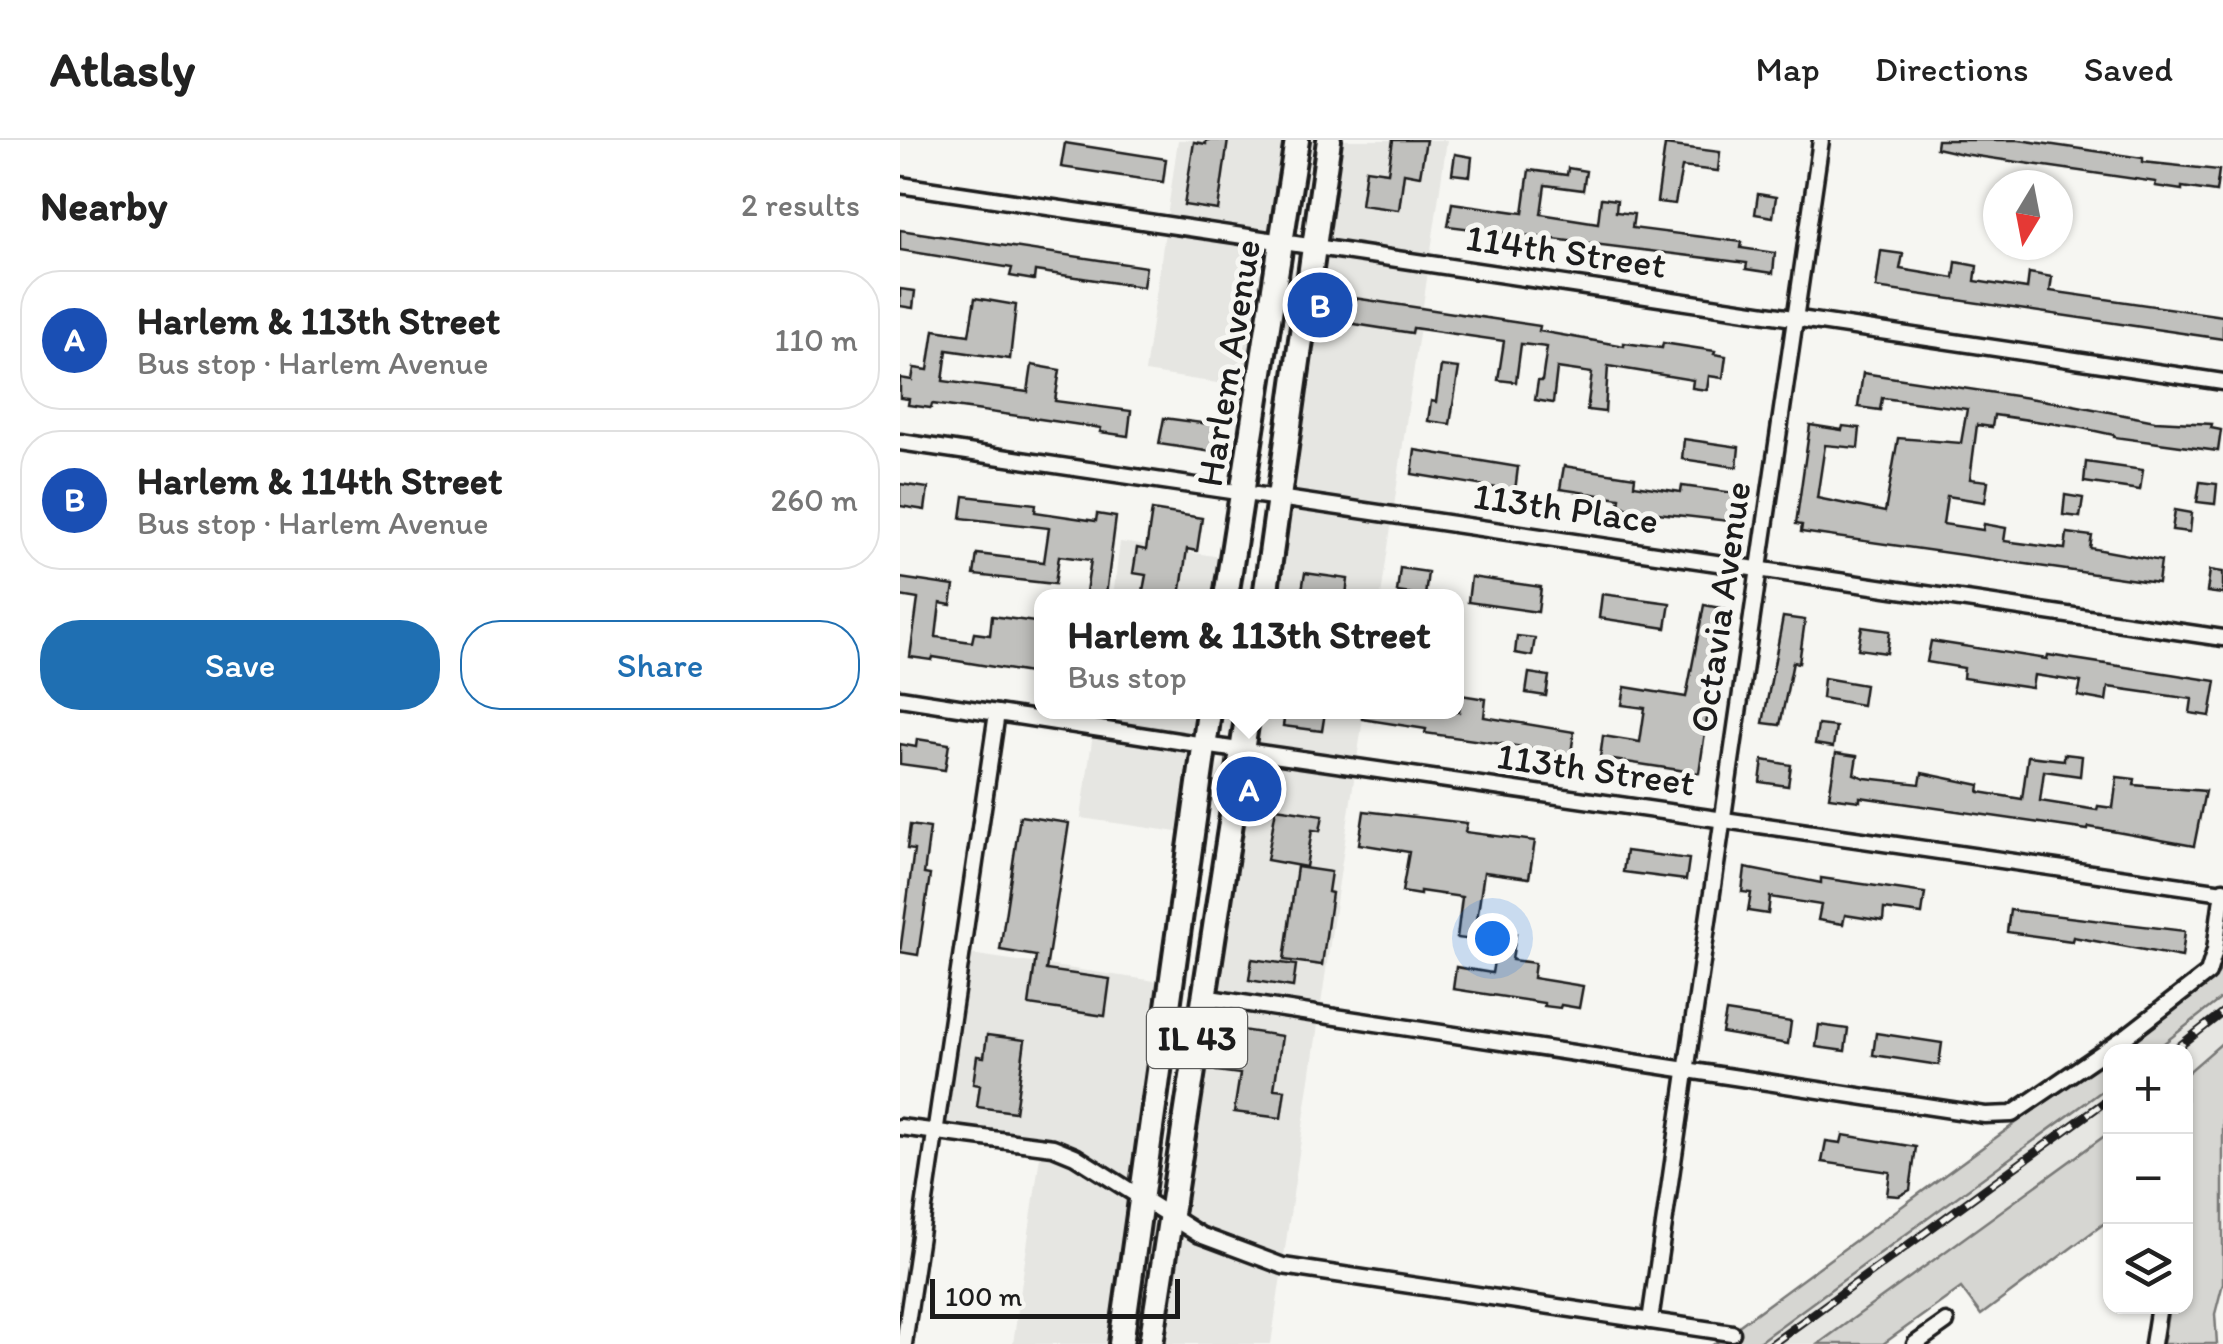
<!DOCTYPE html>
<html lang="en">
<head>
<meta charset="utf-8">
<style>
	:root { --surface:#fff; --page:#f2f2f2; --text:#222; --muted:#767676; --line:#e0e0e0; --accent:#1f6fb2 }
	body { margin:0; font-family:Itim,sans-serif; background:var(--page); color:var(--text) }
	.controls { position:absolute; right:30px; bottom:30px; display:grid; overflow:hidden; border-radius:20px; box-shadow:0 2px 8px #0004 }
	.controls button { width:90px; height:90px; display:grid; place-items:center; padding:0; border:0; border-bottom:2px solid var(--line); background:var(--surface); color:var(--text); font:50px sans-serif }
	.compass { position:absolute; left:1083px; top:30px; width:90px; height:90px; border-radius:50%; background:var(--surface); box-shadow:0 2px 8px #0004; rotate:190deg }
	.scale { position:absolute; left:30px; bottom:25px; width:250px; box-sizing:border-box; padding-left:10px; border:5px solid #1c1c1c; border-top:0; font-size:28px; line-height:35px; white-space:nowrap; color:#1c1c1c; -webkit-text-stroke:8px #f6f6f2; paint-order:stroke }
	.you { position:absolute; left:592px; top:798px; width:35px; height:35px; margin:-25px; border:8px solid #fff; border-radius:50%; background:#1a73e8; box-shadow:0 0 0 15px #1a73e833 }
	.badge { display:grid; place-items:center; width:65px; height:65px; border-radius:50%; background:var(--accent); color:#fff; font-size:32px; font-weight:700 }
	.pin { position:absolute; translate:-50% -50%; border:5px solid #fff; box-shadow:0 2px 10px #0006 }
	.popup { position:absolute; left:134px; top:449px; width:430px; height:130px; box-sizing:border-box; display:grid; place-content:center; border-radius:20px; background:var(--surface); filter:drop-shadow(0 2px 8px #0005); font-size:32px; white-space:nowrap; color:var(--muted) }
	.popup b { font-size:38px; color:var(--text) }
	.popup::after { content:''; position:absolute; left:50%; top:100%; margin-left:-20px; border:20px solid transparent; border-top-color:var(--surface) }
	.list { margin:0; padding:0; list-style:none }
	h2 { display:flex; justify-content:space-between; align-items:center; height:130px; margin:0; padding:0 40px; font-size:42px }
	h2 small { font-size:32px; font-weight:400; color:var(--muted) }
	.list li { display:grid; grid-template-columns:65px 1fr auto; gap:30px; align-items:center; box-sizing:border-box; height:140px; margin:0 20px 20px; padding:0 20px; border:2px solid var(--line); border-radius:40px }
	.list b { display:block; font-size:38px; white-space:nowrap }
	.list p { margin:0; font-size:32px; white-space:nowrap; color:var(--muted) }
	.list em { font-size:32px; font-style:normal; color:var(--muted) }
	.actions { display:flex; gap:20px; padding:30px 40px }
	.actions a { flex:1; padding:22px 0; border:2px solid var(--accent); border-radius:40px; text-align:center; font-size:35px; color:var(--accent) }
	.actions .main { background:var(--accent); color:#fff }
	.icon { flex:none; width:55px; height:55px; fill:none; stroke:currentColor; stroke-width:2; stroke-linecap:round; stroke-linejoin:round }
	.map { position:relative; flex:none; width:1323px; height:1204px; overflow:hidden }
	header { display:flex; align-items:center; gap:60px; box-sizing:border-box; height:140px; padding:0 50px; background:var(--surface); border-bottom:2px solid var(--line) }
	header strong { font-size:48px }
	nav { display:flex; gap:55px; margin-inline-start:auto; font-size:35px }
	main { display:flex }
	aside { flex:1; background:var(--surface) }
	.map>svg:first-child { display:block }
	.built { fill:#e6e6e2 }
	.green { fill:#d6d6d2; stroke:#797977; stroke-width:2.5 }
	.building { fill:#c0c0bd; stroke:#1c1c1c; stroke-width:2.5 }
	.lines { fill:none; stroke-linecap:round; stroke-linejoin:round }
	.minor-casing { stroke:#1c1c1c; stroke-width:21 }
	.primary-casing { stroke:#1c1c1c; stroke-width:30 }
	.minor { stroke:#f6f6f2; stroke-width:14 }
	.primary { stroke:#f6f6f2; stroke-width:22 }
	.rail-casing { stroke:#1c1c1c; stroke-width:9 }
	.rail { stroke:#f6f6f2; stroke-width:5; stroke-dasharray:15; stroke-linecap:butt }
	.labels { text-anchor:middle; stroke-width:10; stroke-linejoin:round; paint-order:stroke }
	.shield { fill:#f6f6f2; stroke:#5d5d5c; stroke-width:2.5 }
	.shield-label { font-size:35px; font-weight:bold; fill:#1c1c1c }
	.street-label { font-size:38px; fill:#1c1c1c; stroke:#f6f6f2 }
</style>
</head>
<body>
<header>
<strong>Atlasly</strong>
<nav><a>Map</a><a>Directions</a><a>Saved</a></nav>
</header>
<main>
<aside>
<h2>Nearby<small>2 results</small></h2>
<ul class="list">
<li><span class="badge" style="background:#1a4fb4">A</span><div><b>Harlem &amp; 113th Street</b><p>Bus stop · Harlem Avenue</p></div><em>110 m</em></li>
<li><span class="badge" style="background:#1a4fb4">B</span><div><b>Harlem &amp; 114th Street</b><p>Bus stop · Harlem Avenue</p></div><em>260 m</em></li>
</ul>
<div class="actions"><a class="main">Save</a><a>Share</a></div>
</aside>
<div class="map">
<svg width="1323" height="1204" viewBox="0 0 1323 1204">
	<rect width="100%" height="100%" fill="#f6f6f2"/>
	<filter id="ink" filterUnits="userSpaceOnUse"><feTurbulence type="fractalNoise" baseFrequency=".01" numOctaves="2"/><feDisplacementMap in="SourceGraphic" scale="20" xChannelSelector="R" yChannelSelector="G"/><feConvolveMatrix kernelMatrix="1 2 1 2 8 2 1 2 1" color-interpolation-filters="sRGB"/></filter>
	<g filter="url(#ink)">
		<g class="built">
			<polygon points="278,0 385,0 350,248 245,232"/>
			<polygon points="438,0 547,0 481,456 372,457"/>
			<polygon points="220,402 328,418 322,456 213,457"/>
			<polygon points="196,572 304,572 284,693 181,678"/>
			<polygon points="355,572 464,572 371,1204 263,1204"/>
			<polygon points="70,814 262,842 210,1204 113,1204 143,995 43,984"/>
			<polygon points="1323,857 1323,902 1286,934 1286,912 1254,912"/>
			<polygon points="1210,945 1210,992 1019,1132 918,1204 856,1204"/>
		</g>
		<g class="green">
			<polygon points="1323,829 1323,857 1254,911 1213,912"/>
			<polygon points="1323,902 1323,1143 1315,1174 1317,1204 1263,1204 1269,1167 1286,1166 1286,934"/>
			<polygon points="1210,914 1210,945 856,1204 814,1204"/>
			<polygon points="1210,992 1210,1079 1081,1175 1061,1148 983,1204 918,1204"/>
		</g>
		<g class="building">
			<polygon points="306,0 328,0 318,70 284,65 294,2 306,4"/>
			<polygon points="493,0 526,0 520,36 504,33 499,70 461,65 466,29 488,32"/>
			<polygon points="1037,0 1119,0 1243,18 1243,22 1319,30 1316,52 1282,47 1282,50 1255,46 1256,42 1063,14 1036,8"/>
			<polygon points="165,3 266,19 263,42 161,27"/>
			<polygon points="765,5 820,12 818,31 782,27 775,64 757,62"/>
			<polygon points="555,14 572,17 570,36 552,34"/>
			<polygon points="668,28 686,31 683,50 645,45 641,74 698,83 701,58 717,60 716,72 734,74 732,88 842,102 841,108 875,113 873,133 846,129 847,123 548,86 552,63 623,73 629,30 667,35"/>
			<polygon points="858,54 876,57 873,77 855,74"/>
			<polygon points="0,90 246,127 243,147 135,131 134,140 110,136 112,128 0,110"/>
			<polygon points="981,111 1003,114 1000,129 1054,138 1056,122 1077,126 1075,141 1127,149 1129,133 1152,137 1150,151 1323,176 1323,199 976,148"/>
			<polygon points="0,149 15,151 13,168 0,166"/>
			<polygon points="75,158 116,165 110,219 47,210 43,241 128,252 132,225 160,230 155,261 231,271 228,296 200,292 201,288 140,279 32,264 31,268 8,265 9,259 0,258 0,238 12,240 14,228 28,230 34,190 69,195"/>
			<polygon points="454,158 640,186 639,191 724,206 724,203 762,208 763,203 815,211 814,214 826,216 823,238 809,236 807,250 792,248 793,240 708,226 705,272 687,270 692,233 657,228 653,263 635,260 638,241 642,241 647,207 621,204 616,242 598,240 604,201 513,188 512,193 448,183 443,180 446,160 453,162"/>
			<polygon points="541,226 559,228 550,284 528,281 531,261 536,262"/>
			<polygon points="963,233 1168,264 1255,281 1312,284 1311,288 1321,290 1318,311 1214,297 1214,295 1177,287 1094,275 1092,287 1077,285 1070,339 1088,341 1085,362 1047,356 1043,384 1083,390 1084,384 1106,388 1104,401 1165,409 1167,393 1192,396 1190,408 1261,421 1258,443 901,392 902,385 896,384 910,285 942,290 943,286 960,288 958,308 925,305 917,358 985,372 998,298 1061,303 1067,269 982,258 980,270 958,267"/>
			<polygon points="264,278 317,285 313,312 259,304"/>
			<polygon points="784,299 839,307 837,327 782,319"/>
			<polygon points="515,310 618,327 615,351 512,334"/>
			<polygon points="1186,322 1243,330 1240,350 1184,342"/>
			<polygon points="664,326 735,337 734,345 781,352 782,346 842,354 837,382 740,371 719,365 720,358 660,349"/>
			<polygon points="1300,342 1317,344 1315,364 1297,362"/>
			<polygon points="0,344 28,348 25,370 0,366"/>
			<polygon points="1165,355 1183,358 1180,377 1163,375"/>
			<polygon points="64,356 136,364 135,372 196,381 197,374 216,377 206,455 186,452 191,420 159,416 155,444 74,435 77,414 144,422 149,388 61,378"/>
			<polygon points="252,370 302,378 297,411 287,409 280,456 242,456 246,435 233,433 237,408 246,410"/>
			<polygon points="1275,370 1292,373 1290,392 1272,390"/>
			<polygon points="500,428 528,432 525,456 497,452"/>
			<polygon points="1310,430 1323,432 1323,454 1307,452"/>
			<polygon points="405,433 448,439 446,456 401,456"/>
			<polygon points="571,437 641,447 638,472 568,462"/>
			<polygon points="0,438 54,446 51,465 40,463 36,497 72,502 74,493 90,495 92,476 142,483 142,535 33,517 32,520 10,517 18,459 0,456"/>
			<polygon points="702,454 770,463 766,488 699,478"/>
			<polygon points="804,465 826,469 821,501 812,500 804,556 816,557 814,572 808,572 799,633 700,618 703,596 740,602 745,568 722,565 725,547 786,557"/>
			<polygon points="883,477 905,480 899,523 893,522 880,585 863,583"/>
			<polygon points="962,487 990,491 987,513 958,509"/>
			<polygon points="617,496 635,498 632,516 615,513"/>
			<polygon points="1031,501 1147,519 1148,515 1316,541 1310,576 1290,573 1292,559 1208,547 1206,561 1178,556 1181,542 1134,535 1132,548 1063,538 1064,528 1027,522"/>
			<polygon points="629,533 649,536 646,556 626,553"/>
			<polygon points="924,538 965,545 962,565 922,558"/>
			<polygon points="561,555 586,559 584,577 674,592 671,614 525,593 526,589 462,579 462,572 559,572"/>
			<polygon points="385,572 425,572 422,591 383,586"/>
			<polygon points="918,585 936,587 933,607 915,604"/>
			<polygon points="17,599 49,604 45,630 0,624 0,604 16,607"/>
			<polygon points="936,613 957,616 954,634 965,638 1020,644 1022,633 1080,645 1079,652 1122,659 1128,616 1164,620 1164,614 1182,616 1180,636 1144,631 1140,661 1197,670 1198,666 1213,668 1217,637 1235,639 1234,645 1305,651 1294,706 1189,687 1188,690 960,657 960,661 929,657"/>
			<polygon points="863,620 891,625 888,646 860,642"/>
			<polygon points="376,668 423,675 420,691 412,690 406,727 367,720"/>
			<polygon points="464,671 567,683 565,692 635,701 629,738 584,732 576,787 616,793 612,820 635,823 633,838 683,846 679,868 661,865 660,868 644,866 644,863 553,849 556,827 592,833 597,803 557,798 562,757 520,751 520,755 502,752 509,712 459,704"/>
			<polygon points="120,676 169,683 146,830 210,839 205,876 129,865 136,816 100,810"/>
			<polygon points="10,685 30,688 24,734 30,735 18,815 0,812 14,710 7,709"/>
			<polygon points="726,711 789,719 786,740 723,732"/>
			<polygon points="397,727 431,732 428,752 432,753 422,825 384,820"/>
			<polygon points="845,728 921,743 921,738 1025,753 1022,774 984,769 983,781 945,775 943,784 918,780 921,765 870,757 868,774 848,771 851,753 842,752"/>
			<polygon points="1110,770 1285,791 1282,817 1173,797 1172,801 1107,792"/>
			<polygon points="352,819 396,825 393,847 349,840"/>
			<polygon points="826,872 891,882 888,904 822,893"/>
			<polygon points="919,885 948,889 945,911 916,907"/>
			<polygon points="328,888 382,896 374,949 385,950 381,978 334,972 340,934 316,931 322,892"/>
			<polygon points="976,893 1042,903 1039,925 973,915"/>
			<polygon points="87,895 125,900 115,972 77,967 80,945 73,944 77,916 84,917"/>
			<polygon points="943,995 1016,1007 1010,1050 999,1056 987,1055 990,1032 922,1022 926,1001 941,1003"/>
		</g>
		<g class="lines">
			<g class="minor-casing">
				<g id="minor">
					<polyline points="0,45 1323,242"/>
					<polyline points="0,302 1323,498"/>
					<polyline points="0,558 304,605 1323,752"/>
					<polyline points="303,857 1085,975 1112,974 1228,895 1308,833 1315,810 1323,750"/>
					<polyline points="0,987 153,1007 175,1016 300,1095 383,1126 832,1193"/>
					<polyline points="750,1181 921,0"/>
					<polyline points="4,1204 97,573"/>
					<polyline points="1015,1204 1046,1182"/>
					<polyline points="1253,1204 1259,1166"/>
				</g>
			</g>
			<g class="primary-casing">
				<g id="primary">
					<polyline points="326,457 397,0"/>
					<polyline points="365,457 429,0"/>
					<polyline points="221,1204 309,572"/>
					<polyline points="251,1204 348,572"/>
				</g>
			</g>
			<use href="#minor" class="minor"/>
			<use href="#primary" class="primary"/>
			<g class="rail-casing">
				<g id="rail">
					<polyline points="1272,912 1323,872"/>
					<polyline points="872,1204 1210,958"/>
				</g>
			</g>
			<use href="#rail" class="rail"/>
		</g>
	</g>
	<g class="labels">
		<rect class="shield" x="247" y="868" width="100" height="60" rx="8"/>
		<g class="shield-label">
			<text x="297" y="910">IL 43</text>
		</g>
		<g class="street-label">
			<text transform="translate(666 111) rotate(8)" y="13">114th Street</text>
			<text transform="translate(328 223) rotate(-81)" y="13">Harlem Avenue</text>
			<text transform="translate(666 368) rotate(8)" y="13">113th Place</text>
			<text transform="translate(820 467) rotate(-82)" y="13">Octavia Avenue</text>
			<text transform="translate(696 629) rotate(8)" y="13">113th Street</text>
		</g>
	</g>
</svg>
<div class="controls">
<button>+</button>
<button>−</button>
<button><svg class="icon" aria-label="layers" viewBox="0 0 24 24"><path d="M12 4l9 5-9 5-9-5zM3 14l9 5 9-5"/></svg></button>
</div>
<svg class="compass" viewBox="-18 -18 36 36"><path d="M0-13l5 13h-10z" fill="#e53935"/><path d="M0 13l5-13h-10z" fill="#767676"/></svg>
<div class="scale">100 m</div>
<div class="you"></div>
<div class="pin badge" style="left:349px;top:649px;background:#1a4fb4">A</div>
<div class="popup"><b>Harlem &amp; 113th Street</b>Bus stop</div>
<div class="pin badge" style="left:420px;top:165px;background:#1a4fb4">B</div>
</div>
</main>
</body>
</html>
